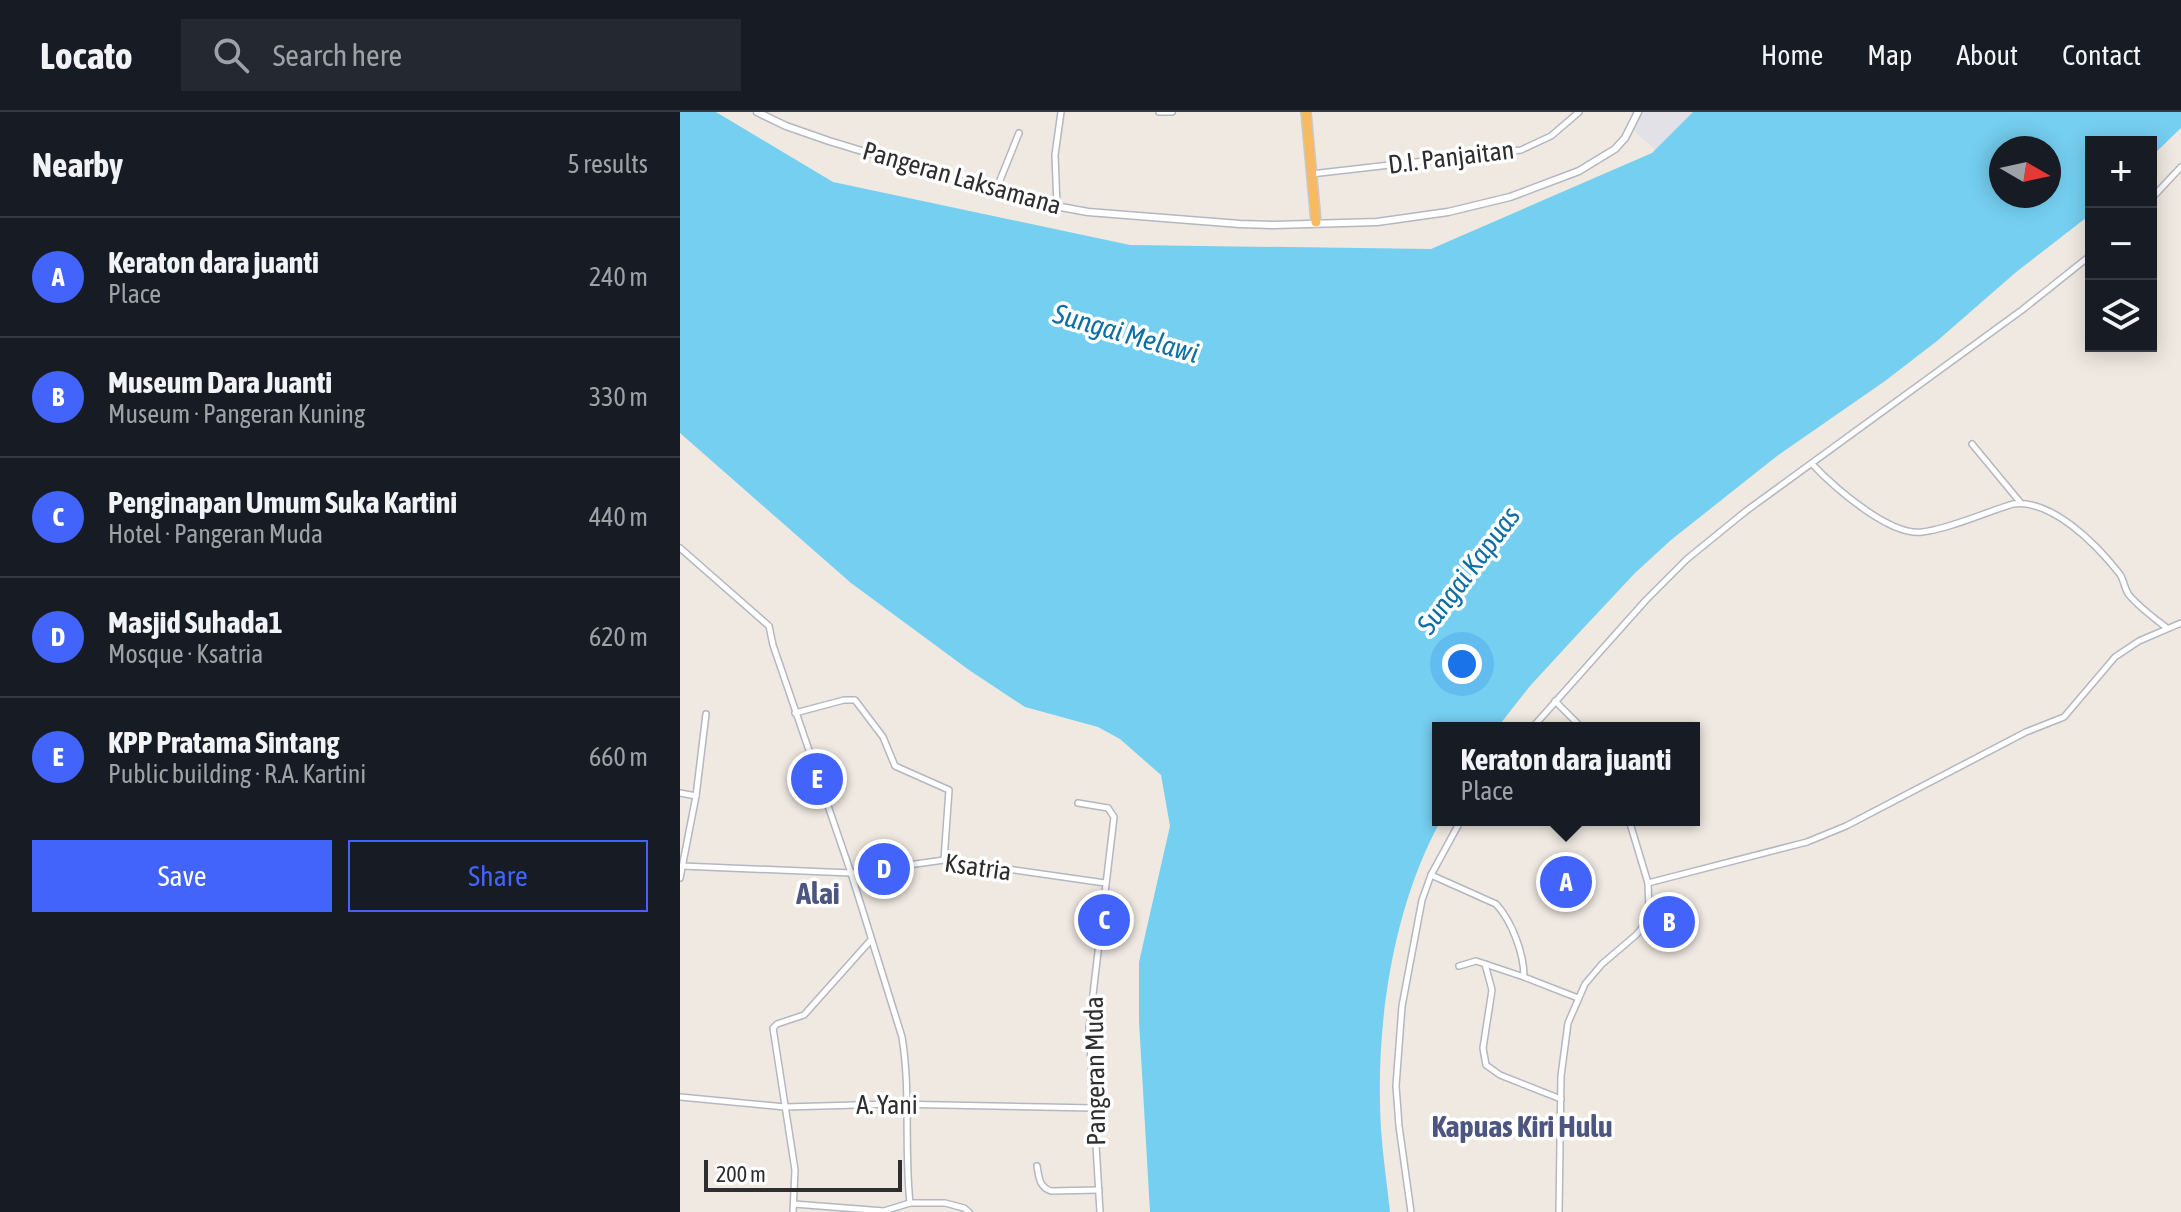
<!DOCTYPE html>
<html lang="en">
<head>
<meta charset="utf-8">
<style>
	:root { --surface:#171b24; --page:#242831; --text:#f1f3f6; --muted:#9ea1a6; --line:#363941; --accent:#4264fb }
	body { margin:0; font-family:"Asap Condensed",sans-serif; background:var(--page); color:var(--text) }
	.controls { position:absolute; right:24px; top:24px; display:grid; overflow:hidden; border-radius:0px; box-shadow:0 4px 20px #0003 }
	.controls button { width:72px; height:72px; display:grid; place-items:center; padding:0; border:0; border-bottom:2px solid var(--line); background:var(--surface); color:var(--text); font:40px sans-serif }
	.compass { position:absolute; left:1309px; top:24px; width:72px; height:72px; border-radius:50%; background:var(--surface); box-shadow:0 4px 20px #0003; rotate:99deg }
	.scale { position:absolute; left:24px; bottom:20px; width:198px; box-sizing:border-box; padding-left:8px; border:4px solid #2e2e2e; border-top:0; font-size:22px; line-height:28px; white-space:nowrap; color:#2e2e2e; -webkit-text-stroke:6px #fff; paint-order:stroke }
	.you { position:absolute; left:782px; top:552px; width:28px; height:28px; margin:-20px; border:6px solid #fff; border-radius:50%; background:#1a73e8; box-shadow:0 0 0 12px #1a73e833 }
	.badge { display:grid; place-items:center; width:52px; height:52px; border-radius:50%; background:var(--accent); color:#fff; font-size:26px; font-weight:700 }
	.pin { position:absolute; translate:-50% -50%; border:4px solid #fff; box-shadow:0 2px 8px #0006 }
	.popup { position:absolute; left:752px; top:610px; width:268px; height:104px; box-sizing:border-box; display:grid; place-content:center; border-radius:0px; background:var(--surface); filter:drop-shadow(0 2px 6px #0005); font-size:26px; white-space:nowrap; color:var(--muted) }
	.popup b { font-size:30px; color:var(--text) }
	.popup::after { content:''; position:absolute; left:50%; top:100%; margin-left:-16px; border:16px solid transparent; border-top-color:var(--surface) }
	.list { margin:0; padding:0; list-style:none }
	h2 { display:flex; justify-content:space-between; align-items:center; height:104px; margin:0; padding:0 32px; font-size:34px }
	h2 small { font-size:26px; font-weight:400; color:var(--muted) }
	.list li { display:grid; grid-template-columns:52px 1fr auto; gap:24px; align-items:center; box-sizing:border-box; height:120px; padding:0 32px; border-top:2px solid var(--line) }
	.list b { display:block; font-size:30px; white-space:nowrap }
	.list p { margin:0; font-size:26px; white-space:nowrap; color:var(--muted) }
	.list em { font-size:26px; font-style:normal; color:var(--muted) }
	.actions { display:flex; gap:16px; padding:24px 32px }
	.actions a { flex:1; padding:18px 0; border:2px solid var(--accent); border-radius:0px; text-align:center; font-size:28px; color:var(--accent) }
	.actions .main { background:var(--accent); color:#fff }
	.icon { flex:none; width:44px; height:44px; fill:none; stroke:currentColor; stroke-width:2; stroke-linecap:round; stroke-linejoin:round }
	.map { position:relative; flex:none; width:1501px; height:1100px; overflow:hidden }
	header { display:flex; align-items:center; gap:48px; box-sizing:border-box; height:112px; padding:0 40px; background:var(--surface); border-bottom:2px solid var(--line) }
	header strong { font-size:38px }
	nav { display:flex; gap:44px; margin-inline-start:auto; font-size:28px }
	.search { width:560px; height:72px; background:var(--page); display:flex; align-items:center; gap:20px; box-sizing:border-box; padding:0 28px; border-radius:0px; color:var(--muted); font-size:30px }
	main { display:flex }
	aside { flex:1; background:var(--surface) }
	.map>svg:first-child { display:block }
	.industrial { fill:#e3e1e8 }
	.water { fill:#75cff0; fill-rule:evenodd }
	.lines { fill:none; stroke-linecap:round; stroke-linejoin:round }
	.minor-casing { stroke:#b4b7c1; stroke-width:8 }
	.tertiary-casing { stroke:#b4b7c1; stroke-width:9 }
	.trunk-casing { stroke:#c9c9c9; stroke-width:12 }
	.minor { stroke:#fff; stroke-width:5 }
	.tertiary { stroke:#fff; stroke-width:6 }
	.trunk { stroke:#f8ba60; stroke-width:9 }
	.labels { text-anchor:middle; stroke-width:7; stroke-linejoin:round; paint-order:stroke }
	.street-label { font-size:26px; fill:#2e2e2e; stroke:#fff }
	.water-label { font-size:28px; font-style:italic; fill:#0d6fa3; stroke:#fff }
	.quarter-label { font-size:30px; font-weight:bold; fill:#4d5680; stroke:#fff }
</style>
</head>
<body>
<header>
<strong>Locato</strong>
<div class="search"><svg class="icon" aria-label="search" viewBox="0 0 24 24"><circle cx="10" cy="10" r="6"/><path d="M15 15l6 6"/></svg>Search here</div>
<nav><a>Home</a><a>Map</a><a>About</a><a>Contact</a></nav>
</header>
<main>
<aside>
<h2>Nearby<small>5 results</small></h2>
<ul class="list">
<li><span class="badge">A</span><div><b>Keraton dara juanti</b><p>Place</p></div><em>240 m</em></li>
<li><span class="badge">B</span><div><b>Museum Dara Juanti</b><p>Museum · Pangeran Kuning</p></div><em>330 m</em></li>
<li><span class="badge">C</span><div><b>Penginapan Umum Suka Kartini</b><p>Hotel · Pangeran Muda</p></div><em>440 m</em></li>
<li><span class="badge">D</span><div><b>Masjid Suhada1</b><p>Mosque · Ksatria</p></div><em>620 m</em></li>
<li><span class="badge">E</span><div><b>KPP Pratama Sintang</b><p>Public building · R.A. Kartini</p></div><em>660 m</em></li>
</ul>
<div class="actions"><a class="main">Save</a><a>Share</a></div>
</aside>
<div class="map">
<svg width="1501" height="1100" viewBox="0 0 1501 1100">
	<rect width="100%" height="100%" fill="#efe9e1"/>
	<polygon class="industrial" points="963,0 1044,0 1009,68 953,18"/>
	<path class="water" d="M 0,0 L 36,0 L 153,70 L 450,133 L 751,137 L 972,41 L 1013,0 L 1501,0 L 1501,16 L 1471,45 L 1471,30 L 1411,30 L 1411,102 L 1335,161 L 1257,229 L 1205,269 L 1097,344 L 991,428 L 955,461 L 896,524 L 850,574 L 817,616 L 758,616 L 758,708 L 761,708 C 716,789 698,897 700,989 C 700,1026 706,1063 710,1100 L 470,1100 L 459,909 L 459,850 L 490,714 L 481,663 L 440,627 L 418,615 L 345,595 L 289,558 L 171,471 L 0,321 ZM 1321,36 L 1369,36 L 1369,84 L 1321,84 Z"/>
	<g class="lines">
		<g class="minor-casing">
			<g id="minor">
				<polyline points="479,0 492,0"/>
				<polyline points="631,62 841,38 871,24 899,0"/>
				<polyline points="316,78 339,21"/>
				<polyline points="1471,87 1501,55"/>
				<polyline points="377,94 375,43 381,0"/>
				<polyline points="1292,332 1340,390"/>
				<path d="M 1132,352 C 1154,375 1209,424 1242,420 C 1269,417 1306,400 1333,392 C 1372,387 1416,432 1439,461 C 1444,467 1444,476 1449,483 C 1460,496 1474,506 1487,516"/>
				<path d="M 0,436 L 89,514 L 93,533 L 171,761 L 222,925 C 231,980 224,1036 230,1091"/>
				<polyline points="875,589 902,616"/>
				<polyline points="115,601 164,588 175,588 203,625 215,654 269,678 264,748"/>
				<polyline points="852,616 966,488 1007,447 1066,399 1342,198 1411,143"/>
				<polyline points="0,681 16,684"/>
				<polyline points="398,691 428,696 434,705 409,916 420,1100"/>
				<polyline points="2,754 171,761 264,748 425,771"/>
				<path d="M 751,763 L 816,792 C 832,809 844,842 844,865 L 898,886"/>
				<polyline points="0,766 16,684 26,602"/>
				<polyline points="968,771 1127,730 1166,714 1346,620 1384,605 1435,545 1459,529 1501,511"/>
				<polyline points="805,852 812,878 803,936 806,953 820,963 881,987"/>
				<polyline points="779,854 796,849 844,865"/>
				<polyline points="0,985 105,995 212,992 414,996"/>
				<path d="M 357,1054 C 359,1065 359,1075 371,1079 L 419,1078"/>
				<polyline points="114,1092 204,1099 230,1091 265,1091 284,1096 289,1100"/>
				<polyline points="113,1100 115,1058 93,916 97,912 124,903 190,829"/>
				<polyline points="731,1100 719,1014 716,974 722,894 742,788 751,763 781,708"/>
				<polyline points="879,1100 881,964 888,911 905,872 922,852 956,823 962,816 969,798 968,771 949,708"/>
			</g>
		</g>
		<g class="tertiary-casing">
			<polyline id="tertiary" points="77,0 106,14 149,29 343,88 408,100 560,112 594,113 697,110 768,100 830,85 899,59 935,37 945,26 958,0"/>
		</g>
		<g class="trunk-casing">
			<polyline id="trunk" points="626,0 636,110"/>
		</g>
		<use href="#minor" class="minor"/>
		<use href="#tertiary" class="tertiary"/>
		<use href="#trunk" class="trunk"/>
	</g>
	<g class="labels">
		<g class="street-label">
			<text transform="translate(771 45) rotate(-7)" y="9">D.I. Panjaitan</text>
			<text transform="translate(282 66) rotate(16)" y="9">Pangeran Laksamana</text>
			<text transform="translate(298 755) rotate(8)" y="9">Ksatria</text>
			<text transform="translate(415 959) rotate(-91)" y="9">Pangeran Muda</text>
			<text x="207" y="1002">A. Yani</text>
		</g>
		<g class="water-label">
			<text transform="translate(446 221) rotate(16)" y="10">Sungai Melawi</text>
			<text transform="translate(788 458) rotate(-53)" y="10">Sungai Kapuas</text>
		</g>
		<g class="quarter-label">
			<text x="138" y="792">Alai</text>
			<text x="842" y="1025">Kapuas Kiri Hulu</text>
		</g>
	</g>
</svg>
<div class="controls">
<button>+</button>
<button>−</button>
<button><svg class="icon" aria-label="layers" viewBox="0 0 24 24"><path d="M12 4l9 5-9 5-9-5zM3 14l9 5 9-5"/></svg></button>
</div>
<svg class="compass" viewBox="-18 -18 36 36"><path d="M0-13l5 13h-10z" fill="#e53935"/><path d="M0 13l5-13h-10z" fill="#9ea1a6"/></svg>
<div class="scale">200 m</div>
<div class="you"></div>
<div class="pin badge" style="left:886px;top:770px">A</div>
<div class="popup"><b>Keraton dara juanti</b>Place</div>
<div class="pin badge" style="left:989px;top:810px">B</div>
<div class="pin badge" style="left:424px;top:808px">C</div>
<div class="pin badge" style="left:204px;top:757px">D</div>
<div class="pin badge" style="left:137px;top:667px">E</div>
</div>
</main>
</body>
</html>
